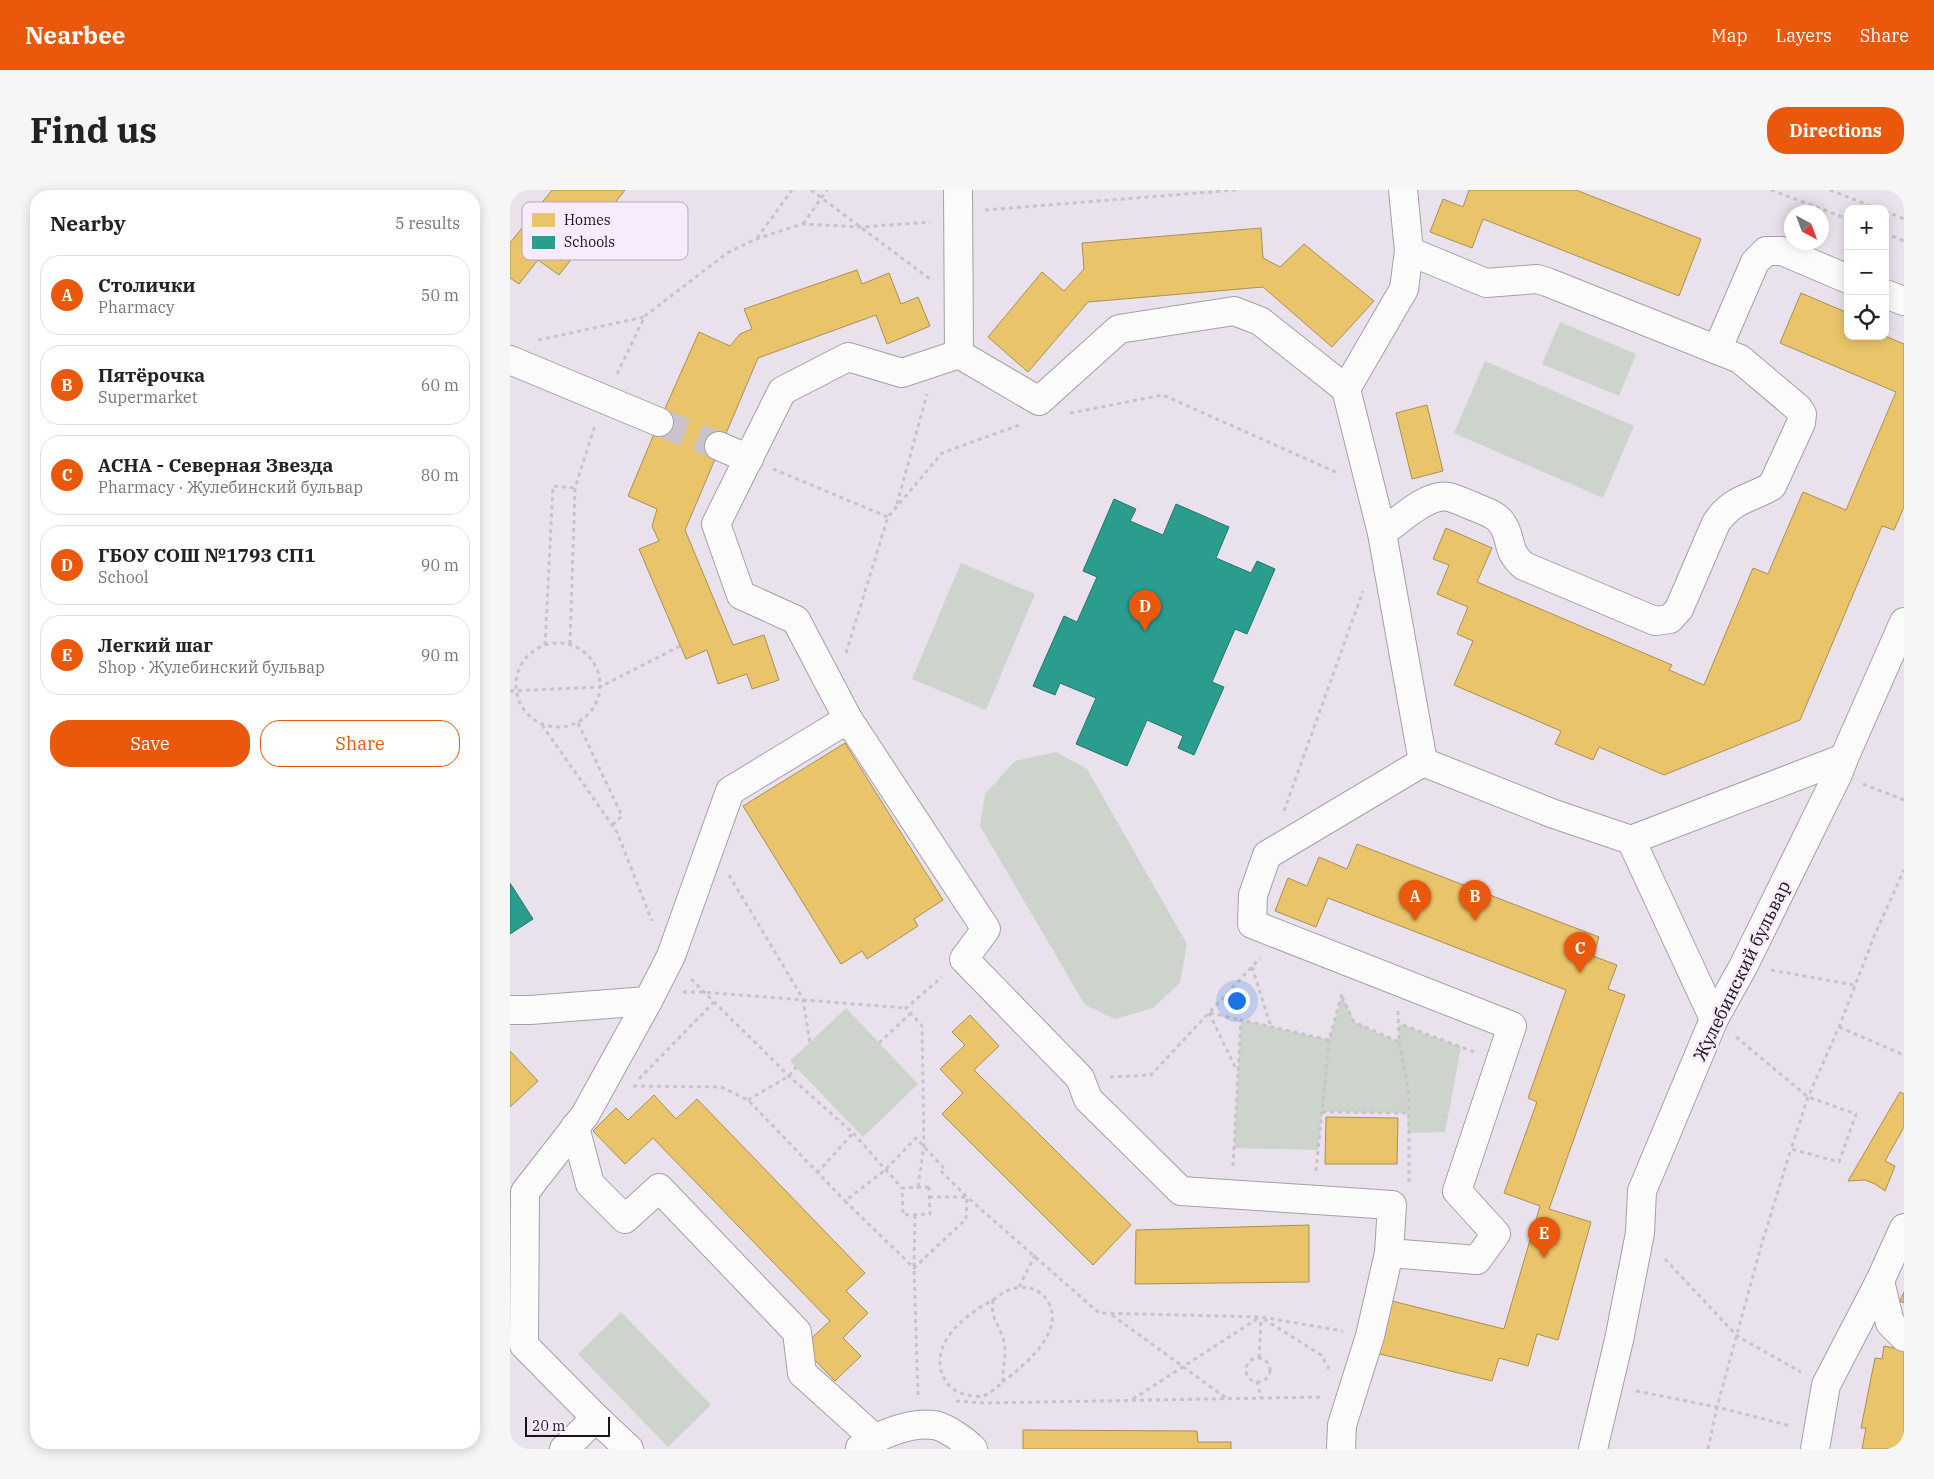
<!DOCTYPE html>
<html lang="en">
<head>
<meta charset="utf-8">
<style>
	:root { --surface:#fff; --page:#f6f6f6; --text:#222; --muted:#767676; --line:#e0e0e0; --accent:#ea580c }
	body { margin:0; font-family:"IBM Plex Serif",serif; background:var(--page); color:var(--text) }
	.controls { position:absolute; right:15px; top:15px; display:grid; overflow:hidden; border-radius:10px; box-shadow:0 2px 12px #0003 }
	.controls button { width:45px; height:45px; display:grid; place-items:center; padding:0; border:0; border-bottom:1px solid var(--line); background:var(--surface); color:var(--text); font:25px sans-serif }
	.compass { position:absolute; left:1274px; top:15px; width:45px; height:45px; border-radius:50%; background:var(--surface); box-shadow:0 2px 12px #0003; rotate:139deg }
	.scale { position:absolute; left:15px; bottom:12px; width:85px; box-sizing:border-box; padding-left:5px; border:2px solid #19141a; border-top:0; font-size:14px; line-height:18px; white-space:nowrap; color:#19141a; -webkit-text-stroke:4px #f8ebfd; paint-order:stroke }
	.you { position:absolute; left:726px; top:810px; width:18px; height:18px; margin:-12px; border:4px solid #fff; border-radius:50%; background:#1a73e8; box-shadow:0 0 0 8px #1a73e833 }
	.badge { display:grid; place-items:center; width:32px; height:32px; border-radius:50%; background:var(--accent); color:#fff; font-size:16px; font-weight:700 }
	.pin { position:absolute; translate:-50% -41px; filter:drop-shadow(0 1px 2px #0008) }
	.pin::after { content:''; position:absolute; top:26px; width:18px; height:15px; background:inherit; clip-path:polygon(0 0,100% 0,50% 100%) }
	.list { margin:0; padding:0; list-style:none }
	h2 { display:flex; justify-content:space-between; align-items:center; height:65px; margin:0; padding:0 20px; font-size:21px }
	h2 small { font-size:16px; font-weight:400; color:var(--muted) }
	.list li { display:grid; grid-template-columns:32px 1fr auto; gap:15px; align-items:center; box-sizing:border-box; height:80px; margin:0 10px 10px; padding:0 10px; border:1px solid var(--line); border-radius:20px }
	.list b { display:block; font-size:19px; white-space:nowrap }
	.list p { margin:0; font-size:16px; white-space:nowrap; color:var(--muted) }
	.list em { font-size:16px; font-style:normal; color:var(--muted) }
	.actions { display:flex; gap:10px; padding:15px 20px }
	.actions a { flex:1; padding:11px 0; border:1px solid var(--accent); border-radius:20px; text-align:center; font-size:18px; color:var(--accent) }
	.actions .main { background:var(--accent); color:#fff }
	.icon { flex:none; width:28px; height:28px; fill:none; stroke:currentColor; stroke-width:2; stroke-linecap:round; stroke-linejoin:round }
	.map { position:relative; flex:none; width:1394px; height:1259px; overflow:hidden; border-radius:20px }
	header { display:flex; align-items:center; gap:30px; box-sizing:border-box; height:70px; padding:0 25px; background:var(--accent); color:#fff }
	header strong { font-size:24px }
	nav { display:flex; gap:28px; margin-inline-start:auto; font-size:18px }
	.intro { display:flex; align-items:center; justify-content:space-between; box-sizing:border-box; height:120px; padding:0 30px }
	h1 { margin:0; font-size:35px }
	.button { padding:12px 22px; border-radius:20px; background:var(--accent); color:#fff; font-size:18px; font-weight:700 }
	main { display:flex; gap:30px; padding:0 30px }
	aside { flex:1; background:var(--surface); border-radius:20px; box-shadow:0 2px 12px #0003 }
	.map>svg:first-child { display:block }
	.green { fill:#ccd4cb }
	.homes { fill:#e9c46a; stroke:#ab8f52 }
	.schools { fill:#2a9d8f; stroke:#25746c }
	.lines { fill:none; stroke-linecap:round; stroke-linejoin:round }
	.minor-tunnel { stroke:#cac3cc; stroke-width:28; stroke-dasharray:28 14; stroke-linecap:butt }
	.minor-casing { stroke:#a59fa7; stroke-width:30 }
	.path { stroke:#c7c4c7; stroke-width:3; stroke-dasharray:4 4; stroke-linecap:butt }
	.minor { stroke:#fcfbfc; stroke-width:28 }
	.labels { text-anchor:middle; stroke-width:5; stroke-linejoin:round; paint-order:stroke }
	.street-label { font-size:18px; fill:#19141a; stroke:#f8ebfd }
	.key { fill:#f8ebfd; stroke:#b5aab9; stroke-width:1 }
	.key-label { font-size:14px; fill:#19141a }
</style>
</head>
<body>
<header>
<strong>Nearbee</strong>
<nav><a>Map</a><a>Layers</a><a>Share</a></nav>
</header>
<div class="intro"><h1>Find us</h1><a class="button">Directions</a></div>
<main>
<aside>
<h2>Nearby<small>5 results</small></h2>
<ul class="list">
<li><span class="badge">A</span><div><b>Столички</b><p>Pharmacy</p></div><em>50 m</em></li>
<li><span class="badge">B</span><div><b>Пятёрочка</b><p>Supermarket</p></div><em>60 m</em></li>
<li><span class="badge">C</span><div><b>АСНА - Северная Звезда</b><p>Pharmacy · Жулебинский бульвар</p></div><em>80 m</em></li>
<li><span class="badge">D</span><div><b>ГБОУ СОШ №1793 СП1</b><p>School</p></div><em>90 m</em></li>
<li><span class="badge">E</span><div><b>Легкий шаг</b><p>Shop · Жулебинский бульвар</p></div><em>90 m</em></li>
</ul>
<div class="actions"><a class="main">Save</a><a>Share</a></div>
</aside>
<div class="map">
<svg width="1394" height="1259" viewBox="0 0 1394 1259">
	<rect width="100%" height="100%" fill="#e9e2ec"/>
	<g class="green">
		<polygon points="1050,132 1126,164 1109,206 1032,174"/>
		<polygon points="975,171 1124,236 1093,308 944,243"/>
		<polygon points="451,373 525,404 476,520 402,489"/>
		<polygon points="546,562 577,579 677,754 670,793 643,818 605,829 575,815 470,636 475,604 505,571"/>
		<polygon points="832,806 844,832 888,852 889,834 951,857 935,942 898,943 897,923 812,922 808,960 724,958 731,830 819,850"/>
		<polygon points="336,818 408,894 353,947 280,871"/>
		<polygon points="111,1122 201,1215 158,1257 68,1164"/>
	</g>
	<g class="homes">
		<polygon points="42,0 115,0 49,85 28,70 9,94 0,88 0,53"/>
		<polygon points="959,0 1066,0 1191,49 1169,106 973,29 962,58 920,42 933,9 953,17"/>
		<polygon points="751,38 753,68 770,77 794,54 864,111 822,157 753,97 578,112 518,182 478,147 532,82 554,101 574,79 572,53"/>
		<polygon points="347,80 352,94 379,83 391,114 408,107 420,136 377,154 366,125 248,168 175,340 223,455 254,445 269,490 242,499 237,484 208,494 197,460 176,469 129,359 149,351 142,336 147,319 118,306 149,232 189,142 220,156 230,144 242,139 234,119"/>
		<polygon points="1291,103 1338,123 1338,146 1375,146 1394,154 1394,317 1384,340 1372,336 1290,530 1154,585 1089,557 1083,570 1045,554 1051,541 944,495 963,451 947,444 958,417 927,404 939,375 923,369 936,338 982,358 967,392 1162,475 1159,480 1194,495 1243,378 1258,384 1293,302 1336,320 1386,202 1270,153"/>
		<polygon points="917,215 933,281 902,289 886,223"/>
		<polygon points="335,553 433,710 404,729 408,736 357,769 352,761 331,774 233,616"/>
		<polygon points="847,654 1089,747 1083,766 1107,775 1098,799 1115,805 1039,1019 1081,1032 1048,1150 1027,1144 1018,1176 989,1168 982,1191 866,1163 878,1110 994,1139 1030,1016 994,1003 1027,912 1018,908 1056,800 818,708 806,737 765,721 778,688 797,696 809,667 837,679"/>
		<polygon points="460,825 489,856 464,880 621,1035 583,1075 432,924 453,903 430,879 455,855 442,842"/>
		<polygon points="0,861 28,891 0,917"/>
		<polygon points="1390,902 1394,904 1394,937 1375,971 1385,976 1375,1001 1365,994 1355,990 1338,991"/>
		<polygon points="144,905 166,929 187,909 355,1083 336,1101 358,1123 333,1148 351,1166 325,1191 292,1157 320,1131 143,948 115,974 83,941 106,918 118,930"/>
		<polygon points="816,927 888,928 887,974 815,974"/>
		<polygon points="799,1035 799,1092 625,1094 626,1040"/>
		<polygon points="1394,1102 1394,1113 1390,1111"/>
		<polygon points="1374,1156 1394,1160 1394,1259 1352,1259 1356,1238 1351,1238 1365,1168 1372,1169"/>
		<polygon points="513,1240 687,1241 688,1252 721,1252 721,1259 513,1259"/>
	</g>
	<g class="schools">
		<polygon points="604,309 626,319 620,331 653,345 666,314 719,337 706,368 741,383 747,371 765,379 737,444 725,439 702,492 714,497 684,565 668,558 673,546 637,530 617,576 566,554 586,508 550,493 545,505 523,496 554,426 567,432 587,387 573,381"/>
		<polygon points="0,693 23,729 0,744"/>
	</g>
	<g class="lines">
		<polyline class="minor-tunnel" points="149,232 209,256"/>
		<g class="minor-casing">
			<g id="minor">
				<polyline points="448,0 449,164 529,211 609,139 724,121 750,131 836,199"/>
				<polyline points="893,0 899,61 894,99 836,199 872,343 913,572 1044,624 1121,650 1204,829"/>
				<polyline points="1375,104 1394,111"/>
				<polyline points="1207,160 1245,72 1256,61 1272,61 1338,89"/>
				<polyline points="0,170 149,232"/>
				<polyline points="209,256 239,269"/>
				<path d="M 872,343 C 889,331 917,303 939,307 C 947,309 957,314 965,317 C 974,321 985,324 991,332 C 1003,347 995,361 1014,376 L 1145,431 L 1160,429 L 1169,419 L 1206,333 C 1223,308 1238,310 1262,296 L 1291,233 L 1292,224 L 1288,218 L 1230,169 L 1037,92 L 1027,89 L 976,93 L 899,61"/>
				<polyline points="338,529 286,430 231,405 206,334 272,201 338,167 392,183 449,164"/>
				<polyline points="1121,650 1334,568"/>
				<polyline points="0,820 20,820 138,811"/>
				<polyline points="65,937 80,994 115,1029 149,998 287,1142 292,1183 364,1248"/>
				<polyline points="1370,1091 1380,1133 1394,1147"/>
				<path d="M 350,1258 C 368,1245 400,1232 423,1235 C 435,1236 455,1251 463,1259"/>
				<polyline points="54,1259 86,1228"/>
				<polyline points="119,1259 86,1228 14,1155 15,1002 75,925 138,811 161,766 220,601 338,529 476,739 454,769 570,888 578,909 671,1001 882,1015 879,1063 967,1070 986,1044 947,1001 1002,836 742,734 743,705 757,665 913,572"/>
				<polyline points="831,1259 832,1235 860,1146 879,1063"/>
				<polyline points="1083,1259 1109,1150 1130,1043 1132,1001 1204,829 1234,775 1328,584 1334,568 1394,432"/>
				<polyline points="1305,1259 1316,1195 1370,1091 1394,1038"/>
			</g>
		</g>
		<g class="path">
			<polyline points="301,0 420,89"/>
			<polyline points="1261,0 1338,29"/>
			<polyline points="1320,0 1368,19"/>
			<polyline points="475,20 726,0"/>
			<polyline points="1375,21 1394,29"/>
			<polyline points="293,34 317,0"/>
			<polyline points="1375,43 1394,51"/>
			<polyline points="247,48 282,0"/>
			<polyline points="28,150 134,127"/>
			<polyline points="107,184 135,126 217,63 246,49 292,34 352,37 420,32"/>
			<polyline points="560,223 653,205 828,283"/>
			<polyline points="263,279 378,327"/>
			<polyline points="387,314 417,204"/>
			<circle cx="48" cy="495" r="42"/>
			<polyline points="60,454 65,298 85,235"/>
			<polyline points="35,455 43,296 65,298"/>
			<polyline points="336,463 378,327 432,263 512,234"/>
			<polyline points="0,501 90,497 170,456"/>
			<polyline points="68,533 112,626 102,635"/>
			<polyline points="32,535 107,642 142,731"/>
			<polyline points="1353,594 1394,610"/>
			<polyline points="774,621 853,401"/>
			<polyline points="219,685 293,809 300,853"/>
			<polyline points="742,777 761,837"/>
			<polyline points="1261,780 1344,795"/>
			<polyline points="181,789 279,886 343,943 392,998"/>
			<polyline points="173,802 192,802 396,818"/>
			<polyline points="832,807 844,832 889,852"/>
			<polyline points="888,821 889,852 899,904 899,994"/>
			<polyline points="699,823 727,881"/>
			<polyline points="700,823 731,830"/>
			<polyline points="893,835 964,862"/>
			<polyline points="1329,837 1394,865"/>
			<polyline points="1226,847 1298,907 1346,924 1329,972 1281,959 1298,907 1329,837 1365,744 1394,680"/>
			<polyline points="369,853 401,823"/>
			<polyline points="600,887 641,885 750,768"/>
			<polyline points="129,889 204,812"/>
			<polyline points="123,896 211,897 238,910 335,1011"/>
			<polyline points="238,910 279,886 286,877"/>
			<polyline points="812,922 898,923"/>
			<polyline points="723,976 731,830 819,850 833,800"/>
			<polyline points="806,981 819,850"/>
			<polyline points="307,983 343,943"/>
			<polyline points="408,997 414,955 412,836 396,818 432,787"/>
			<polygon points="419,997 420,1024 393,1025 392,998"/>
			<polyline points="419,1007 457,1007 456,1029 404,1078 335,1011 375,980 406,948 433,977 430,980 457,1007 589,1123 751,1127 833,1141"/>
			<polyline points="405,1025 404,1078 408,1206"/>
			<polyline points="1155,1069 1227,1146 1291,1182"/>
			<polyline points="509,1097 525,1065"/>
			<path d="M 483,1110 C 480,1130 490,1134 494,1152 C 497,1165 492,1179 493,1192 C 487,1197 480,1204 473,1206 C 469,1207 462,1206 458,1205 C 433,1201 424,1175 434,1154 C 444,1134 464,1120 483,1110 Z"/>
			<path d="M 483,1110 C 491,1104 497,1099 507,1098 C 532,1093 549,1118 540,1140 C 531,1162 511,1177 493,1192"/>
			<polyline points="602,1125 716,1208"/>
			<polyline points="754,1129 811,1165 819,1179"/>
			<polyline points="749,1168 751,1128"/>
			<circle cx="748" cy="1180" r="12"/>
			<polyline points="747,1191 751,1208"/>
			<polyline points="1126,1201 1207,1217 1281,1236"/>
			<polyline points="623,1209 750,1127"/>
			<polyline points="446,1211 473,1213 813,1207"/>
			<polyline points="1198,1259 1207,1217 1252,1053 1281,959"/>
		</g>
		<use href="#minor" class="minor"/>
	</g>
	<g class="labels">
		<g class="street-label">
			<text transform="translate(1232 781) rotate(-64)" y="6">Жулебинский бульвар</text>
		</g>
	</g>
	<rect x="12" y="12" width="166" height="58" rx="8" class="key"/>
	<rect x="22" y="23" width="23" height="14" fill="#e9c46a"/>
	<rect x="22" y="46" width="23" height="13" fill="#2a9d8f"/>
	<g class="key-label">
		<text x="54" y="35">Homes</text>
		<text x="54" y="57">Schools</text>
	</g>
</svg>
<div class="controls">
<button>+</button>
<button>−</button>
<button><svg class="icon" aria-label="locate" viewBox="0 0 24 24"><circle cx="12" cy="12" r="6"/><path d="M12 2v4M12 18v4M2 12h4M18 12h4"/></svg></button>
</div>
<svg class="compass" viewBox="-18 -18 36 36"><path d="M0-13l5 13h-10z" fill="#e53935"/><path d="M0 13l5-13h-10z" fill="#767676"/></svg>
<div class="scale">20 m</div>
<div class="you"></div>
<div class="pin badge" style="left:905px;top:731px">A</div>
<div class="pin badge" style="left:965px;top:731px">B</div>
<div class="pin badge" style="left:1070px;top:783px">C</div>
<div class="pin badge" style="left:635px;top:441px">D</div>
<div class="pin badge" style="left:1034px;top:1068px">E</div>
</div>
</main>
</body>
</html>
